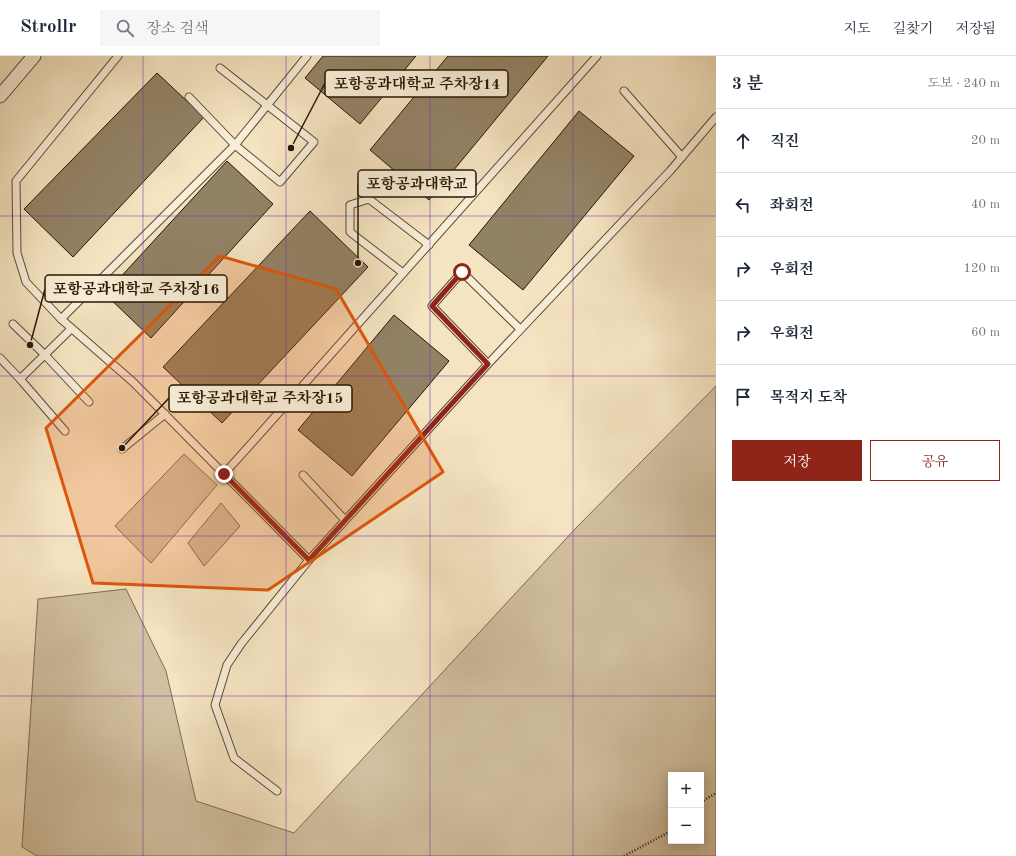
<!DOCTYPE html>
<html lang="ko">
<head>
<meta charset="utf-8">
<style>
	:root { --surface:#fff; --page:#f6f6f7; --text:#1f2937; --muted:#747a83; --line:#e0e1e3; --accent:#8f2418 }
	body { margin:0; font-family:"Old Standard TT","Noto Serif KR",serif; background:var(--page); color:var(--text) }
	.controls { position:absolute; right:12px; bottom:12px; display:grid; overflow:hidden; border-radius:0px; box-shadow:0 2px 10px #0003 }
	.controls button { width:36px; height:36px; display:grid; place-items:center; padding:0; border:0; border-bottom:1px solid var(--line); background:var(--surface); color:var(--text); font:20px sans-serif }
	.stop { position:absolute; width:12px; height:12px; margin:-9px; border:3px solid #8f2418; border-radius:50%; background:#fff }
	.stop.end { background:#8f2418; border-color:#fff; box-shadow:0 1px 4px #0008 }
	.list { margin:0; padding:0; list-style:none }
	h2 { display:flex; justify-content:space-between; align-items:center; height:52px; margin:0; padding:0 16px; font-size:17px }
	h2 small { font-size:13px; font-weight:400; color:var(--muted) }
	.list li { display:grid; grid-template-columns:26px 1fr auto; gap:12px; align-items:center; box-sizing:border-box; height:64px; padding:0 16px; border-top:1px solid var(--line) }
	.list b { display:block; font-size:15px; white-space:nowrap }
	.list em { font-size:13px; font-style:normal; color:var(--muted) }
	.actions { display:flex; gap:8px; padding:12px 16px }
	.actions a { flex:1; padding:9px 0; border:1px solid var(--accent); border-radius:0px; text-align:center; font-size:14px; color:var(--accent) }
	.actions .main { background:var(--accent); color:#fff }
	.icon { flex:none; width:22px; height:22px; fill:none; stroke:currentColor; stroke-width:2; stroke-linecap:round; stroke-linejoin:round }
	.map { position:relative; flex:none; width:716px; height:800px; overflow:hidden }
	header { display:flex; align-items:center; gap:24px; box-sizing:border-box; height:56px; padding:0 20px; background:var(--surface); border-bottom:1px solid var(--line) }
	header strong { font-size:19px }
	nav { display:flex; gap:22px; margin-inline-start:auto; font-size:14px }
	.search { width:280px; height:36px; background:var(--page); display:flex; align-items:center; gap:10px; box-sizing:border-box; padding:0 14px; border-radius:0px; color:var(--muted); font-size:15px }
	main { display:flex }
	aside { flex:1; background:var(--surface) }
	.map>svg:first-child { display:block }
	.green { fill:#d2c1a1; stroke:#7c6c52; fill-rule:evenodd }
	.building { fill:#928265; stroke:#271702 }
	.lines { fill:none; stroke-linecap:round; stroke-linejoin:round }
	.service-casing { stroke:#5a4a32; stroke-width:9 }
	.minor-casing { stroke:#5a4a32; stroke-width:15 }
	.path { stroke:#271702; stroke-width:2.5; stroke-dasharray:1 2; stroke-linecap:butt }
	.service { stroke:#f8edd7; stroke-width:7 }
	.minor { stroke:#f8edd7; stroke-width:13 }
	.route { stroke:#8f2418; stroke-width:5 }
	.marked { fill:#de560c; fill-opacity:0.2; stroke:#de560c; stroke-width:3; stroke-linejoin:round }
	.grid { fill:none; stroke:#7b2cbf; stroke-width:1; stroke-opacity:0.55 }
	.leader { fill:none; stroke:#271702; stroke-width:1.5 }
	.callout-dot { fill:#271702; stroke:#f8edd7; stroke-width:1.5 }
	.callout { fill:#f8edd7; stroke:#271702; stroke-width:1.5 }
	.callout-label { font-size:15px; text-anchor:middle; font-weight:bold; fill:#271702 }
</style>
</head>
<body>
<header>
<strong>Strollr</strong>
<div class="search"><svg class="icon" aria-label="search" viewBox="0 0 24 24"><circle cx="10" cy="10" r="6"/><path d="M15 15l6 6"/></svg>장소 검색</div>
<nav><a>지도</a><a>길찾기</a><a>저장됨</a></nav>
</header>
<main>
<div class="map">
<svg width="716" height="800" viewBox="0 0 716 800">
	<rect width="100%" height="100%" fill="#f5e4c1"/>
	<filter id="stains"><feTurbulence type="fractalNoise" baseFrequency=".005" numOctaves="4"/><feColorMatrix values="0 0 0 0 .2 0 0 0 0 .09 0 0 0 0 .02 0 0 0 .5 -.17"/></filter>
	<radialGradient id="worn" r=".72"><stop offset=".6" stop-color="#630" stop-opacity="0"/><stop offset="1" stop-color="#630" stop-opacity=".3"/></radialGradient>
	<g class="green">
		<path d="M 716,330 L 716,800 L 37,800 L 22,791 L 38,543 L 126,533 L 166,615 L 196,745 L 294,777 L 575,473 ZM 671,719 L 701,719 L 701,785 L 671,785 Z"/>
		<polygon points="184,398 217,429 151,507 115,470"/>
		<polygon points="221,447 240,470 204,510 188,487"/>
	</g>
	<g class="building">
		<polygon points="323,0 416,0 360,68 305,22"/>
		<polygon points="448,0 548,0 429,144 370,94"/>
		<polygon points="157,17 204,61 73,201 24,153"/>
		<polygon points="579,55 634,100 523,234 469,189"/>
		<polygon points="227,105 273,148 151,282 105,238"/>
		<polygon points="310,155 368,211 222,367 163,311"/>
		<polygon points="394,259 449,305 352,420 298,374"/>
	</g>
	<g class="lines">
		<g class="service-casing">
			<g id="service">
				<polyline points="118,0 16,125 17,197 26,226 61,263 133,326 309,504"/>
				<polyline points="624,35 682,101"/>
				<polyline points="189,41 235,89 280,126 314,86 220,12"/>
				<polyline points="403,217 350,176 350,149 369,143 429,189"/>
				<polyline points="61,263 235,89 307,0"/>
				<polyline points="13,268 45,299 89,346"/>
				<polyline points="0,302 20,323"/>
				<polyline points="488,308 432,250 462,216 520,273"/>
				<polyline points="65,375 20,323 71,273"/>
				<polyline points="122,393 165,358"/>
				<polyline points="224,418 597,0"/>
				<polyline points="303,419 345,464"/>
				<polyline points="277,735 234,702 215,649 227,609 241,588 309,504 488,308 670,115 716,61"/>
			</g>
		</g>
		<g class="minor-casing">
			<polyline id="minor" points="0,40 34,0"/>
		</g>
		<g class="path">
			<polyline points="701,746 716,737"/>
			<polyline points="624,800 671,775"/>
		</g>
		<use href="#service" class="service"/>
		<use href="#minor" class="minor"/>
	</g>
	<g class="lines">
		<polyline class="route" points="224,418 309,504 488,308 432,250 462,216"/>
	</g>
	<path class="marked" d="M 220,200 L 336,233 L 443,416 L 268,534 L 93,527 L 46,372 Z"/>
	<path class="grid" d="M 143,0 L 143,800M 286,0 L 286,800M 430,0 L 430,800M 573,0 L 573,800M 0,160 L 716,160M 0,320 L 716,320M 0,480 L 716,480M 0,640 L 716,640"/>
	<path class="leader" d="M291 92L325 27M358 207L358 127M30 289L45 233M122 392L169 342"/>
	<g class="callout-dot">
		<circle cx="291" cy="92" r="4"/>
		<circle cx="358" cy="207" r="4"/>
		<circle cx="30" cy="289" r="4"/>
		<circle cx="122" cy="392" r="4"/>
	</g>
	<g class="callout">
		<rect x="325" y="14" width="183" height="27" rx="4"/>
		<rect x="358" y="114" width="118" height="27" rx="4"/>
		<rect x="45" y="219" width="182" height="27" rx="4"/>
		<rect x="169" y="329" width="183" height="27" rx="4"/>
	</g>
	<g class="callout-label">
		<text x="417" y="33">포항공과대학교 주차장14</text>
		<text x="417" y="133">포항공과대학교</text>
		<text x="136" y="238">포항공과대학교 주차장16</text>
		<text x="260" y="347">포항공과대학교 주차장15</text>
	</g>
	<rect width="100%" height="100%" filter="url(#stains)"/>
	<rect width="100%" height="100%" fill="url(#worn)"/>
</svg>
<div class="controls">
<button>+</button>
<button>−</button>
</div>
<div class="stop" style="left:462px;top:216px"></div>
<div class="stop end" style="left:224px;top:418px"></div>
</div>
<aside>
<h2>3 분<small>도보 · 240 m</small></h2>
<ul class="list">
<li><svg class="icon" aria-label="ahead" viewBox="0 0 24 24"><path d="M12 20V5M6 11l6-6 6 6"/></svg><div><b>직진</b></div><em>20 m</em></li>
<li><svg class="icon" aria-label="left" viewBox="0 0 24 24"><path d="M17 20v-9H6M10 6l-5 5 5 5"/></svg><div><b>좌회전</b></div><em>40 m</em></li>
<li><svg class="icon" aria-label="right" viewBox="0 0 24 24"><path d="M7 20v-9h11M14 6l5 5-5 5"/></svg><div><b>우회전</b></div><em>120 m</em></li>
<li><svg class="icon" aria-label="right" viewBox="0 0 24 24"><path d="M7 20v-9h11M14 6l5 5-5 5"/></svg><div><b>우회전</b></div><em>60 m</em></li>
<li><svg class="icon" aria-label="arrive" viewBox="0 0 24 24"><path d="M6 21V4h12l-3 4 3 4H6"/></svg><div><b>목적지 도착</b></div></li>
</ul>
<div class="actions"><a class="main">저장</a><a>공유</a></div>
</aside>
</main>
</body>
</html>
